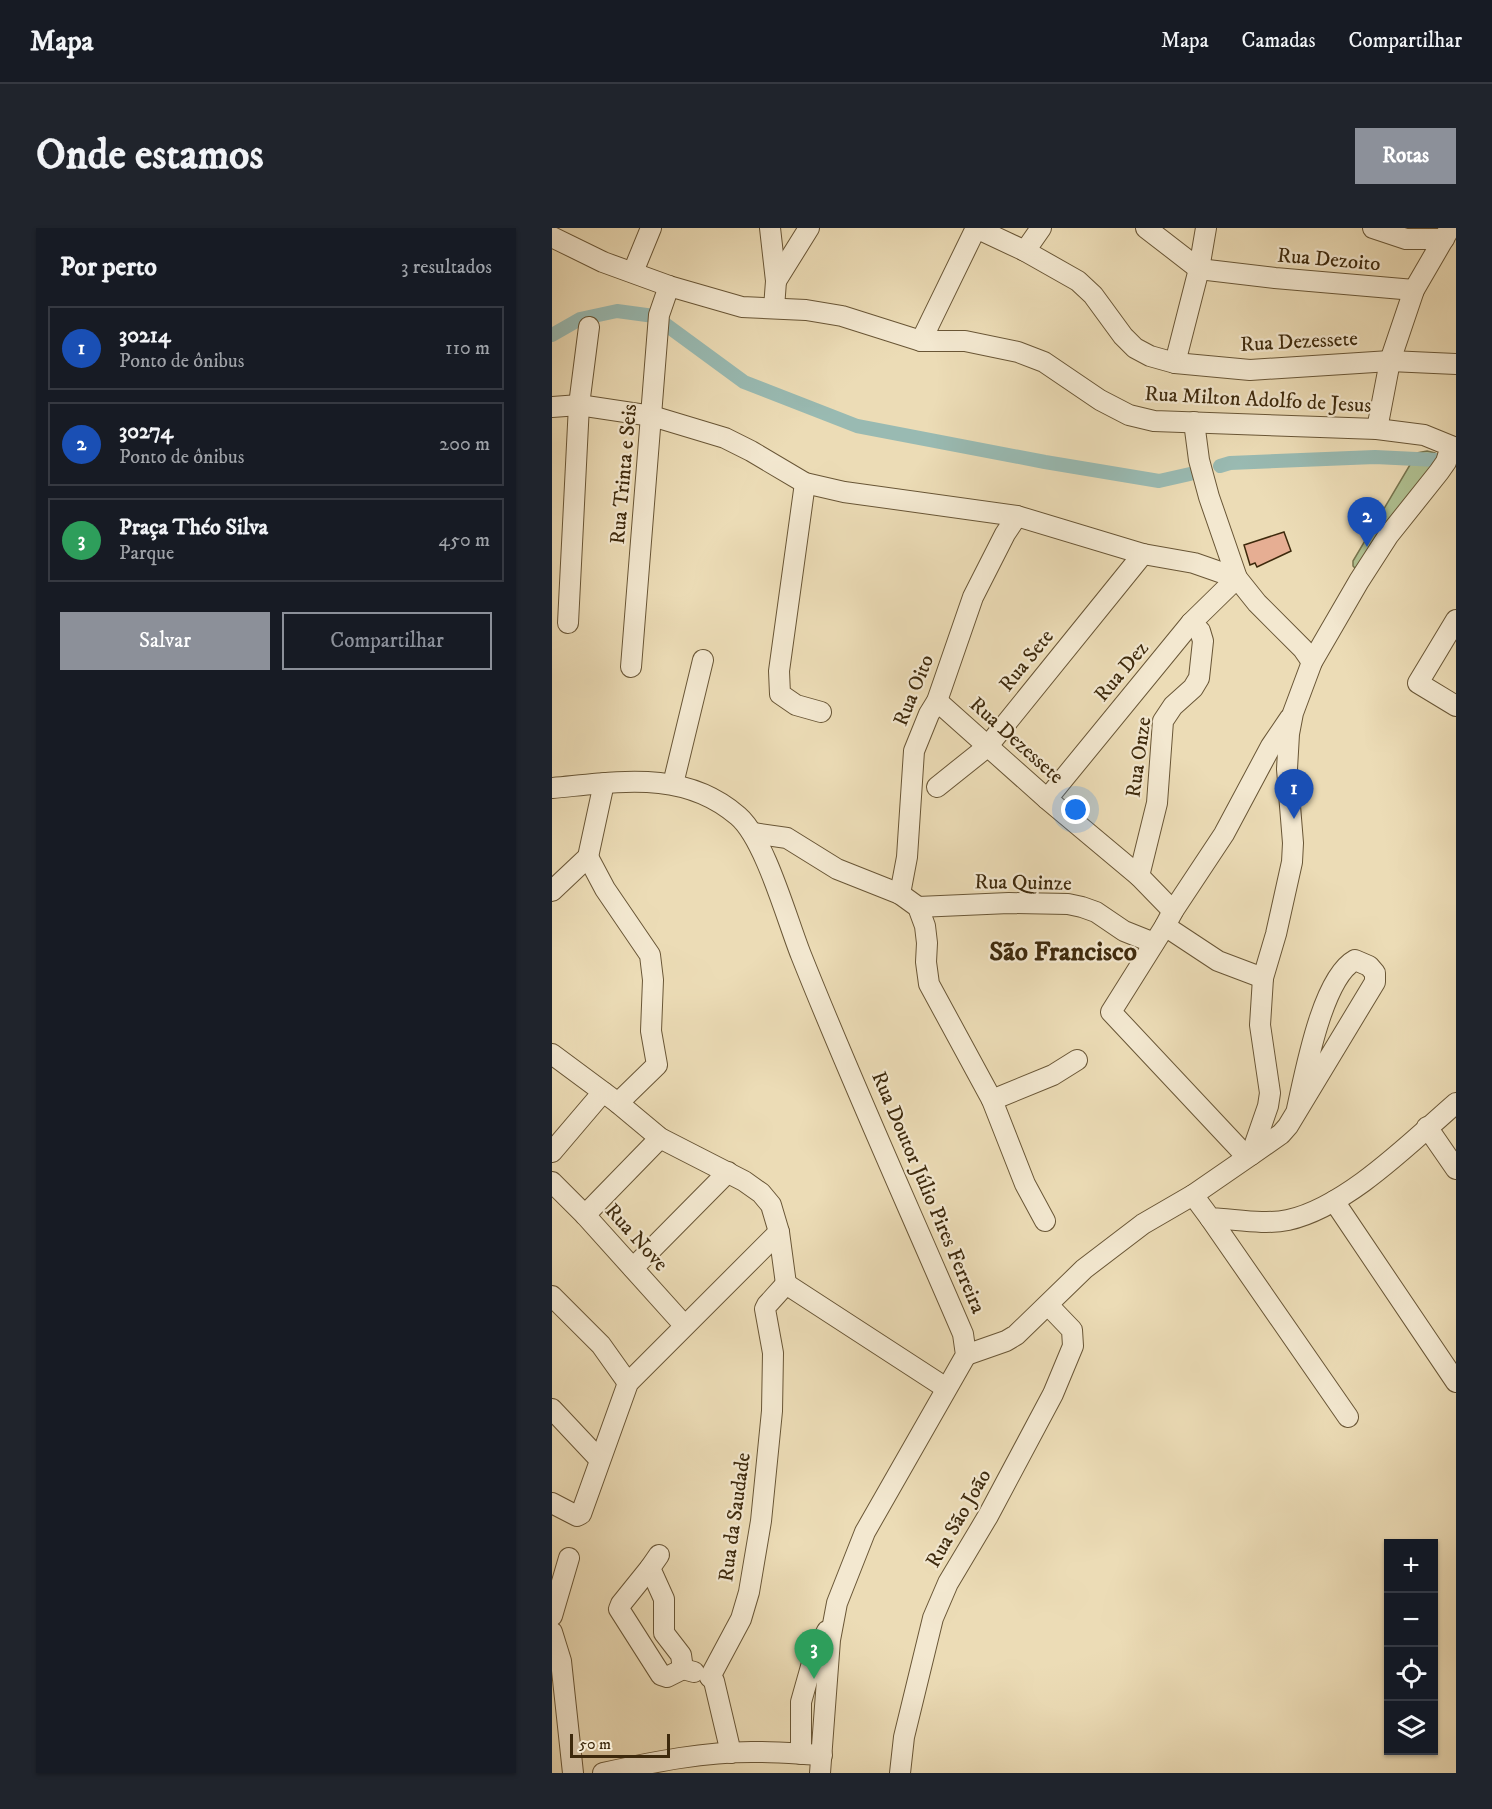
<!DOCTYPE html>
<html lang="pt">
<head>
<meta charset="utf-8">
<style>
	:root { --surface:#171b24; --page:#20242c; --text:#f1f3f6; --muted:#9ea1a6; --line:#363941; --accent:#8c9099 }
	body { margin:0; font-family:"IM FELL DW Pica",serif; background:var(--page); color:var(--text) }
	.controls { position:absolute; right:18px; bottom:18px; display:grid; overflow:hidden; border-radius:0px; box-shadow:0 2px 4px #0004 }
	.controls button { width:54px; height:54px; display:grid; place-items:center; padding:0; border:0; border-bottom:2px solid var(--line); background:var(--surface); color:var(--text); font:30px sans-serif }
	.scale { position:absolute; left:18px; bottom:15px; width:100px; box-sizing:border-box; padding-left:6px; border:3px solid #3d290c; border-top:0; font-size:16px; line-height:21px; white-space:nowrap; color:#3d290c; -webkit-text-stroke:4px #f3e8d0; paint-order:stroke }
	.you { position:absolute; left:524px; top:582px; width:21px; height:21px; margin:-15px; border:4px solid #fff; border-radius:50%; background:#1a73e8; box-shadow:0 0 0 9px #1a73e833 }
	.badge { display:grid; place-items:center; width:39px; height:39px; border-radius:50%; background:var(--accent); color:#fff; font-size:20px; font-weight:700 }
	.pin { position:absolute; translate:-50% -50px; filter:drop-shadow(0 2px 3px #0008) }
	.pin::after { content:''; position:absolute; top:32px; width:21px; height:18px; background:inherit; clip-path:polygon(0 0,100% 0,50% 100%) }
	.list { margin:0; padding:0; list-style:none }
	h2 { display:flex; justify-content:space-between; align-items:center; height:78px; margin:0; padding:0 24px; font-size:26px }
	h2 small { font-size:20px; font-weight:400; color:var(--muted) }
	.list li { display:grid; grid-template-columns:39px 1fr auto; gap:18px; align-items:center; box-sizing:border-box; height:84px; margin:0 12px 12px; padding:0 12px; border:2px solid var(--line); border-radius:0px }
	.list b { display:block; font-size:22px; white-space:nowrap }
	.list p { margin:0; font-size:20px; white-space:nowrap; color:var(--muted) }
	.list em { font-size:20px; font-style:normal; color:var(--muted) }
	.actions { display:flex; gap:12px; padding:18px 24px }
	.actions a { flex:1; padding:14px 0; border:2px solid var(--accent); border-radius:0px; text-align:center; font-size:21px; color:var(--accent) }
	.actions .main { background:var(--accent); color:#fff }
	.icon { flex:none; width:33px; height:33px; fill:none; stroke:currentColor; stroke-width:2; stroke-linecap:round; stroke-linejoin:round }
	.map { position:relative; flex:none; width:904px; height:1545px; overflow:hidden; border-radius:0px }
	header { display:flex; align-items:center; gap:36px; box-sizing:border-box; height:84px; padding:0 30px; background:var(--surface); border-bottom:2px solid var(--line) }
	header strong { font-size:28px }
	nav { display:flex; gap:33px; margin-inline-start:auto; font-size:21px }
	.intro { display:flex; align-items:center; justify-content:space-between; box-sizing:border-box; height:144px; padding:0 36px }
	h1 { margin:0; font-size:42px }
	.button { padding:15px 27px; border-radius:0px; background:var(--accent); color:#fff; font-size:21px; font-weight:700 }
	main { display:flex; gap:36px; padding:0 36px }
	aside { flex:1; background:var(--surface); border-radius:0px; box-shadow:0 2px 4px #0004 }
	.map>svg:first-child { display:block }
	.green { fill:#b1c293; stroke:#777650; stroke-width:1.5 }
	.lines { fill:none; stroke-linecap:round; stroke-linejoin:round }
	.canal { stroke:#99bab2; stroke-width:14 }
	.building { fill:#e6ae93; stroke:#3d290c; stroke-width:1.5 }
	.minor-casing { stroke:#695636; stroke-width:22 }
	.minor { stroke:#f3e8d0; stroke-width:20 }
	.labels { text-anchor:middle; stroke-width:4.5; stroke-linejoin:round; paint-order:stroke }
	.street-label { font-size:21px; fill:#3d290c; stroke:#f3e8d0 }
	.district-label { font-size:27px; font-weight:bold; fill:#3d290c; stroke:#f3e8d0 }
</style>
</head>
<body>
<header>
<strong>Mapa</strong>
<nav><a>Mapa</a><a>Camadas</a><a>Compartilhar</a></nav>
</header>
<div class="intro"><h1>Onde estamos</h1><a class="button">Rotas</a></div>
<main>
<aside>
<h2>Por perto<small>3 resultados</small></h2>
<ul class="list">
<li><span class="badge" style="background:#1a4fb4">1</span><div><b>30214</b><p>Ponto de ônibus</p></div><em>110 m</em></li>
<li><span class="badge" style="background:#1a4fb4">2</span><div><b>30274</b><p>Ponto de ônibus</p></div><em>200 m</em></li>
<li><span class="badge" style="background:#2e9e5b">3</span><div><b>Praça Théo Silva</b><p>Parque</p></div><em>450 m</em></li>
</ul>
<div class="actions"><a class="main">Salvar</a><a>Compartilhar</a></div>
</aside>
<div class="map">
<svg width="904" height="1545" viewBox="0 0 904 1545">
	<rect width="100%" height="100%" fill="#ecdcb6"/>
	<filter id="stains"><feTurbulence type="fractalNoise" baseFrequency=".00333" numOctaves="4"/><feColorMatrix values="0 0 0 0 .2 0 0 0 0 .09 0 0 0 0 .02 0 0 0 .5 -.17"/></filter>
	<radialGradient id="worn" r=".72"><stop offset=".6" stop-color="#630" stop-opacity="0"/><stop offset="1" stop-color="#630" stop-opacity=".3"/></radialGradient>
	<polygon class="green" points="875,223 883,225 887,234 805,342 801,338 801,333 865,225"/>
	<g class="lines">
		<g class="canal">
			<polyline points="0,107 28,91 65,83 102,88 192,154 305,198 493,234 607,253 638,246"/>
			<polyline points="668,238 678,235 823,229 885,232"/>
		</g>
	</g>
	<polygon class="building" points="732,304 739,323 705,339 703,335 698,337 692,317"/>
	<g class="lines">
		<g class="minor-casing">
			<g id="minor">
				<polyline points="218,0 224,53 222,80"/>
				<polyline points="424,0 473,23 526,53 541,67 571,108 583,120 598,128 623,135 698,142 838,133 904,136"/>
				<polyline points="594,0 647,41 723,50 862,62"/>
				<polyline points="821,0 854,11 892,11"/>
				<polyline points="0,9 51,34 117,58 190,79 254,82 290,88 369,113 413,113 466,124 492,134 548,172 577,187 602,193 825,201 872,207 899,218 894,234 887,244 836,308 807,353 760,434 741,485 737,506 735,541 741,615 740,634 724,706 711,750 708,797 718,865 716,878 699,927 641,967 591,996 532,1041 464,1107 454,1113 414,1127"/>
				<polyline points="473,23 489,0"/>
				<polyline points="81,44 99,0"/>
				<polyline points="224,53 257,0"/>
				<polyline points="369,113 424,0"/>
				<polyline points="623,135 647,41 654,0"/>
				<polyline points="0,179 27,177 100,188 173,210 199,223 253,255 292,264 465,288 591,326 642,335 685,350 705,375 751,421 760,434"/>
				<polyline points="825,201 838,133 862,62 898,0"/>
				<polyline points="253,255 227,443 228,466 244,477 269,484"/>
				<polyline points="904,392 866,455 904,478"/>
				<polyline points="16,395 27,177 37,99"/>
				<polyline points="79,439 107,87 117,58"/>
				<polyline points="385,473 495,571 587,648 621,683"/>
				<polyline points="121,556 151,432"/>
				<polyline points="385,559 435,519 591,326"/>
				<path d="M 0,560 C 66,554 132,541 186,588 C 213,611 235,692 249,727 C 300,855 357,980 411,1106 L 414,1127 L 313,1304 L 285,1375 L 278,1412 L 268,1545"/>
				<polyline points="495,571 639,395 685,350 657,269 647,232 642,194"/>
				<polyline points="201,605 235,610 285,641 348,666 366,679 373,698 375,715 374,734 377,756 440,872 473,956 493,993"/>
				<polyline points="36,629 53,661 98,727 101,752 99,803 105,837 66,875"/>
				<polyline points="587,648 605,575 611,493 621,478 641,460 647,450 651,413 648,403 639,395"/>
				<polyline points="0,663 36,629 52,555"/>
				<polyline points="348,666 355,629 362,523 377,486 385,473 421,369 453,306 465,288"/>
				<polyline points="366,679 457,675 516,676 530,679 544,684 572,703 602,715"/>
				<polyline points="613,698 666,733 711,750"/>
				<polyline points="0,826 66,875 108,910 192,953 209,965 219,977 227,1004 234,1056"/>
				<polyline points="440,872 501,847 525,832"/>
				<polyline points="875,899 904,941"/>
				<polyline points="0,924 51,864"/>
				<path d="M 699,927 L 729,906 L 736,898 L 823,754 L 823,745 L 817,738 L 803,732 C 770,750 753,846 745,881"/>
				<polyline points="695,929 559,784 613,698 621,683 672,606 719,518 738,490"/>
				<polyline points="0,954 33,987 132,1097"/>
				<path d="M 641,967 L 658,990 C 683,991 712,997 736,992 C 795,979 859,914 904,875"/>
				<polyline points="782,973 904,1154"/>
				<polyline points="33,987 108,910"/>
				<polyline points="658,990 796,1189"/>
				<polyline points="81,1040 176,944"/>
				<polyline points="234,1056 394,1160"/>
				<polyline points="0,1068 49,1117 76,1155"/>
				<polyline points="0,1181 47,1231"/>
				<polyline points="0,1275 25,1288 29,1286 76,1155 227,1004"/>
				<polyline points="107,1327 98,1340 112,1371 112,1405 129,1427 131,1441 142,1444"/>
				<polyline points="98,1340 69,1376 67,1381 109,1447 115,1449 131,1441"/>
				<polyline points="0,1388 17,1330"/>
				<polyline points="0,1404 9,1433 21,1545"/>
				<polyline points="158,1449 189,1391 197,1364 209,1293 220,1183 221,1125 213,1081 215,1077 234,1056"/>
				<polyline points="158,1449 162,1453 179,1525"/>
				<polyline points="249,1526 249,1474 262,1428 275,1403"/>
				<path d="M 51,1545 C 102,1534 154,1523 206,1524 C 227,1524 249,1526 270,1527"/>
				<polyline points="348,1545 352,1509 381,1390 396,1355 436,1288 501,1166 521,1118 520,1102 496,1077"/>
			</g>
		</g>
		<use href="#minor" class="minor"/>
	</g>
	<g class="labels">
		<g class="street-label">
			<text transform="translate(777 31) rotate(5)" y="7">Rua Dezoito</text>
			<text transform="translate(747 113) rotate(-3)" y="7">Rua Dezessete</text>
			<text transform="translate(706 171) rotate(3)" y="7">Rua Milton Adolfo de Jesus</text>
			<text transform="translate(71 246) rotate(-85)" y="7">Rua Trinta e Seis</text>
			<text transform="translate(474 432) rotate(-51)" y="7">Rua Sete</text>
			<text transform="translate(569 443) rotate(-50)" y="7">Rua Dez</text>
			<text transform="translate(361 462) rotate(-68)" y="7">Rua Oito</text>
			<text transform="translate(465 512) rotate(42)" y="7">Rua Dezessete</text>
			<text transform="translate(586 529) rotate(-82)" y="7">Rua Onze</text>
			<text transform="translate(471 654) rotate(1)" y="7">Rua Quinze</text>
			<text transform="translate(377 964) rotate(67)" y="7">Rua Doutor Júlio Pires Ferreira</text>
			<text transform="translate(85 1009) rotate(48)" y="7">Rua Nove</text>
			<text transform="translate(182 1289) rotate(-82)" y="7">Rua da Saudade</text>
			<text transform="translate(406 1290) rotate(-60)" y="7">Rua São João</text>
		</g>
		<g class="district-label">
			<text x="511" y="732">São Francisco</text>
		</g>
	</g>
	<rect width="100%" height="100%" filter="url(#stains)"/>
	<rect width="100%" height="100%" fill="url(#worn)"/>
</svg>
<div class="controls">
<button>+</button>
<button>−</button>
<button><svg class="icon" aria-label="locate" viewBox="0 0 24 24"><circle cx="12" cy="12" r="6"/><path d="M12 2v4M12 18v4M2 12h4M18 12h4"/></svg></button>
<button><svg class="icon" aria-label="layers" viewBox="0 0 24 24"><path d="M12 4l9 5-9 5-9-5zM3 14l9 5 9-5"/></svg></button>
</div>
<div class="scale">50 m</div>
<div class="you"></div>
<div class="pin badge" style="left:742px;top:591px;background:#1a4fb4">1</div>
<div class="pin badge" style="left:815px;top:319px;background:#1a4fb4">2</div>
<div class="pin badge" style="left:262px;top:1451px;background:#2e9e5b">3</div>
</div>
</main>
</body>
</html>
